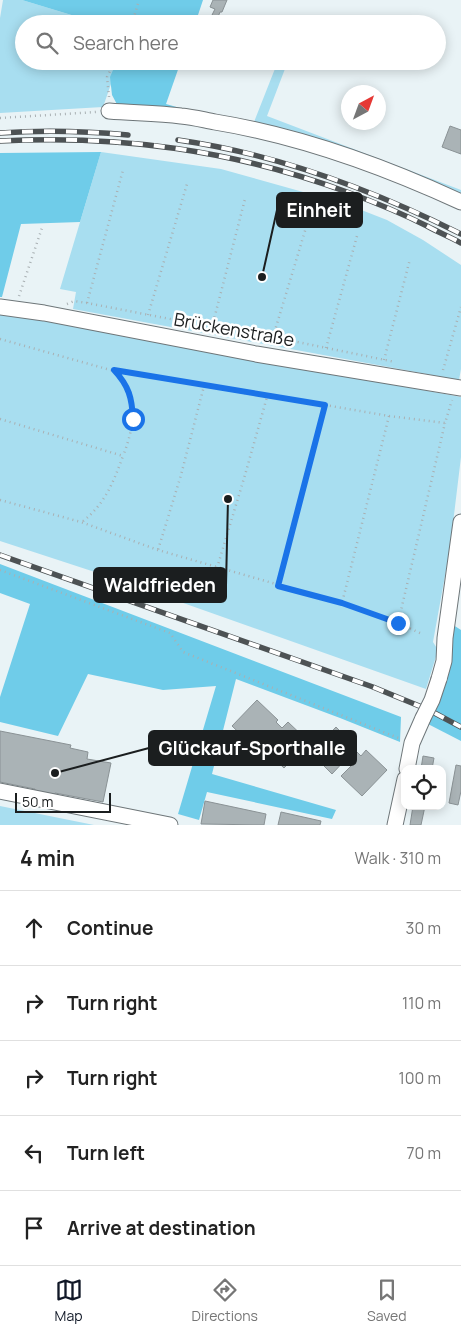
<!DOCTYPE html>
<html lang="en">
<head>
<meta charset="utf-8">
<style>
	:root { --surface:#fff; --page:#f2f2f2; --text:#222; --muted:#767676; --line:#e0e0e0; --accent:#111827 }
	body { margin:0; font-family:Manrope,sans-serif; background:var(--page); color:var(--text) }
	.controls { position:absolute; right:15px; bottom:15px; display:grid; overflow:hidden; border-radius:10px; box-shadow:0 2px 12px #0003 }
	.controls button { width:45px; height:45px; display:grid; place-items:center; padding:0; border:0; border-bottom:1px solid var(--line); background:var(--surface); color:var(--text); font:25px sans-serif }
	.compass { position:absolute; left:341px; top:85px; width:45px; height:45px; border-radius:50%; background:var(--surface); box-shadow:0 2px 12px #0003; rotate:41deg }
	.scale { position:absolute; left:15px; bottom:12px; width:96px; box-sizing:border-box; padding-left:5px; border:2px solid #1b1e1f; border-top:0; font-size:14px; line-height:18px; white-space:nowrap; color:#1b1e1f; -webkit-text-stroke:4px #fff; paint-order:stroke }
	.stop { position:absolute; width:15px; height:15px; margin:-11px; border:4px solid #1a73e8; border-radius:50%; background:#fff }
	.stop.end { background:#1a73e8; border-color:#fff; box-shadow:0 1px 5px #0008 }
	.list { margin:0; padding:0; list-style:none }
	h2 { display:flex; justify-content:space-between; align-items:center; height:65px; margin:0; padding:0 20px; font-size:21px }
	h2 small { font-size:16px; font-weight:400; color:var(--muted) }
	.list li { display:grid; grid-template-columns:32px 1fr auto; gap:15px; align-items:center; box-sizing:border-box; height:75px; padding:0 20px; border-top:1px solid var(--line) }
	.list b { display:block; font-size:19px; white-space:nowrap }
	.list em { font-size:16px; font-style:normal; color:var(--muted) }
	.icon { flex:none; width:28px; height:28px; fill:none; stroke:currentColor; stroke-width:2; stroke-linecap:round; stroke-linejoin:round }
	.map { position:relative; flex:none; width:461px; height:825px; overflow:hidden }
	.search { position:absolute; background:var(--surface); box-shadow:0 2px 12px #0003; left:15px; right:15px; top:15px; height:55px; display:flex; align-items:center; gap:12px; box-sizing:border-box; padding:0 18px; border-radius:28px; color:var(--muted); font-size:19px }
	.sheet { height:440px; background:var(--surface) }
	nav { display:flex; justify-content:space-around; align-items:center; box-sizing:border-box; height:70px; border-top:1px solid var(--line); background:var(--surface); font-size:14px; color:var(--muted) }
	nav a { display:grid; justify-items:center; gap:2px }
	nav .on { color:var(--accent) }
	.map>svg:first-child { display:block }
	.green { fill:#a8def0 }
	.forest { fill:#6fcce9 }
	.building { fill:#aab3b6; stroke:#8a9295 }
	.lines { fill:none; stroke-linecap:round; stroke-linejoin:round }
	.minor-casing { stroke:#6e7679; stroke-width:17 }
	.path { stroke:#a9b0b3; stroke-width:2.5; stroke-dasharray:1 4; stroke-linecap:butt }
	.minor { stroke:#fff; stroke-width:15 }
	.rail-casing { stroke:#4d5254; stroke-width:5.5 }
	.rail { stroke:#fff; stroke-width:4; stroke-dasharray:11; stroke-linecap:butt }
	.minor-bridge-casing { stroke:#6e7679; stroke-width:17; stroke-linecap:butt }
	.minor-bridge { stroke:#fff; stroke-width:15 }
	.route { stroke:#1a73e8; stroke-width:6 }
	.labels { text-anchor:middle; stroke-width:5; stroke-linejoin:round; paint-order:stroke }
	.street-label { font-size:18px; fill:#1b1e1f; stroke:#fff }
	.leader { fill:none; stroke:#1b1e1f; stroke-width:2 }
	.callout-dot { fill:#1b1e1f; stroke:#fff; stroke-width:2 }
	.callout { fill:#1b1e1f; stroke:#1b1e1f; stroke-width:2 }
	.callout-label { font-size:19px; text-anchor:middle; font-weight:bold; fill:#fff }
</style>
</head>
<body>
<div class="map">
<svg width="461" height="825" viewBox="0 0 461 825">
	<rect width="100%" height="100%" fill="#e9f3f6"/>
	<g class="green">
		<polygon points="3,0 22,0 101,24 24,24 24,61 119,61 103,107 0,113 0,18"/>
		<polygon points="278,61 288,61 267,116 461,190 461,199 409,177 186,114 187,109 254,122"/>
		<polygon points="101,152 221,169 346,204 387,220 423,240 461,265 461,369 459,380 73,309 76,292 60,289"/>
		<polygon points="0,313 461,397 461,457 450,548 433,642 438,650 426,689 107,576 0,541"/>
		<polygon points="0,806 94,825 0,825"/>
	</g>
	<g class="forest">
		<polygon points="22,0 203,0 195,24 101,24"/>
		<polygon points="117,61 181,61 166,104 180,108 177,113 120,110 112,95 110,77"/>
		<polygon points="101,152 80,222 21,224 2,297 0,297 0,153"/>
		<polygon points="0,564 401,717 400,742 340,718 236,679 212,774 336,810 332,819 207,792 199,820 178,814 216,686 163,690 88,674 58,736 0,722 0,697 30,604 0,593"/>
		<polygon points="447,621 461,630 461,741 428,724 423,718"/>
	</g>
	<g class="building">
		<polygon points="213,0 227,0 222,12 220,12 218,17 212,15 215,9 210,7"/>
		<polygon points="450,126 461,130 461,154 442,147"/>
		<polygon points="257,700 278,720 276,722 282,728 288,722 309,742 284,768 263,748 274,736 269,730 253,746 232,726"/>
		<polygon points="336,727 357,748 355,750 361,756 366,750 387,770 362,796 341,776 353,764 347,758 332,774 311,753"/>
		<polygon points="0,731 71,745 70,748 88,752 87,759 111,763 103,802 55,793 54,799 34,795 35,789 0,782"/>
		<polygon points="423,756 434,758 432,769 421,769"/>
		<polygon points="456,765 461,766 461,791 458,805 449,803"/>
		<polygon points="205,801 266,814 264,825 201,824"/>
		<polygon points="413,806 425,806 421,825 410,825"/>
		<polygon points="281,812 321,821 320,825 278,825"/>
	</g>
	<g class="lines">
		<g class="minor-casing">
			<g id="minor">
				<path d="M 109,111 C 133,113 158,113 181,116 C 193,117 204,120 215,122 C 301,136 383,166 461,202"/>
				<polyline points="0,307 44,313 256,354 461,388"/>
				<polyline points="439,679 444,661 445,638 461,522"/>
				<polyline points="407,769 412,743 423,718"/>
				<polyline points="0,791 170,825"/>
				<polyline points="395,825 405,779"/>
			</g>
		</g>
		<g class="path">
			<polyline points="132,24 139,0"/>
			<polyline points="109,97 107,77 115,61"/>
			<polyline points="0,118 96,112"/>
			<polyline points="19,296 42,228"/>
			<polyline points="87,303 123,170"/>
			<polyline points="67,304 74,301 87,303 212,327 273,337 395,362"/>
			<polyline points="148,315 187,184"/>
			<polyline points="212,327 245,199"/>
			<polyline points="273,337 308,221"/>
			<path d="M 0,339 L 114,371 C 139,397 135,425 123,456"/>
			<polyline points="326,348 357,236"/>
			<polyline points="384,360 410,259"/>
			<polyline points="443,370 461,307"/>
			<polyline points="114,371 204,386 181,475 158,550"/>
			<polyline points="205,386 267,397 245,475 217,568"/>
			<polyline points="267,397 325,405 278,586"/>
			<polyline points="325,405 389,416 342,603"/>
			<polyline points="389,416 445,423 452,400"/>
			<path d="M 0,419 L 123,456 C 113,483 105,504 82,522"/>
			<polyline points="0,500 81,522 158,550 342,603 398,623 420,633"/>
			<polyline points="0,570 170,633 183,652 401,739"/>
			<polyline points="398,623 445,423"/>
		</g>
		<use href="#minor" class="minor"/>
		<g class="rail-casing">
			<g id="rail">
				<path d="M 0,133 C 43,130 85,131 128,135"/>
				<path d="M 178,140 C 277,154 371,189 461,234"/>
				<path d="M 0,141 C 122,135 232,150 347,192 C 374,202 401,213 427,226 C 438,232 450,237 461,243"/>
				<polyline points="0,555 373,687 429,710 461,727"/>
			</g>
		</g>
		<use href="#rail" class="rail"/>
		<g class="minor-bridge-casing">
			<polyline id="minor-bridge" points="423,718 432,700 439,679"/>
		</g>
		<use href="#minor-bridge" class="minor-bridge"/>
	</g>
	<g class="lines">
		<path class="route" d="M 133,419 C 132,398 129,386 114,370 L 325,405 L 278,586 L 342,603 L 398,623"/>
	</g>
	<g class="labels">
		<g class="street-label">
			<text transform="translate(234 330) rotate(10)" y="6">Brückenstraße</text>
		</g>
	</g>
	<path class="leader" d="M262 277L277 210M228 499L226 585M55 773L149 748"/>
	<g class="callout-dot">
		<circle cx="262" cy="277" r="5"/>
		<circle cx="228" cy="499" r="5"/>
		<circle cx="55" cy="773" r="5"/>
	</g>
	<g class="callout">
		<rect x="277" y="193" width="85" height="34" rx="5"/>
		<rect x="94" y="568" width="132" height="34" rx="5"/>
		<rect x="149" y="731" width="207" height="34" rx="5"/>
	</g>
	<g class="callout-label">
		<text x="319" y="217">Einheit</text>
		<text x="160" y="592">Waldfrieden</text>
		<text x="252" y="755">Glückauf-Sporthalle</text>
	</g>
</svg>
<div class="controls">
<button><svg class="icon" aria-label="locate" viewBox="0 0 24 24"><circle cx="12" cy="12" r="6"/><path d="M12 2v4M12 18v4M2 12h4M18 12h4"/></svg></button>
</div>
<svg class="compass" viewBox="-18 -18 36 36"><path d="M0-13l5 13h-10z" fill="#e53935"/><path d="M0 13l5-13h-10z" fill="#767676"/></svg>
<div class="scale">50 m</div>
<div class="stop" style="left:133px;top:419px"></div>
<div class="stop end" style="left:398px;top:623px"></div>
<div class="search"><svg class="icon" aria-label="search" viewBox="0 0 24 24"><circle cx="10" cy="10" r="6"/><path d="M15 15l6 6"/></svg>Search here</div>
</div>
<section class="sheet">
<h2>4 min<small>Walk · 310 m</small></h2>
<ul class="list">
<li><svg class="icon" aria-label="ahead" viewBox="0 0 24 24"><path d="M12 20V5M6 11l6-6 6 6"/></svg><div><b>Continue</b></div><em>30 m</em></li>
<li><svg class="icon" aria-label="right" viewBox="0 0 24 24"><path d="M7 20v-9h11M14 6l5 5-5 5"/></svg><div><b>Turn right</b></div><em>110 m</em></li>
<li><svg class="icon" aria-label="right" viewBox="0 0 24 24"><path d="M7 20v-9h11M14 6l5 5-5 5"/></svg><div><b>Turn right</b></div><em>100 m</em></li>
<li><svg class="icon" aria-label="left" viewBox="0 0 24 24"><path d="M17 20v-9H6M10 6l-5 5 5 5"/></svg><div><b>Turn left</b></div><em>70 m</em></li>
<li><svg class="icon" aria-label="arrive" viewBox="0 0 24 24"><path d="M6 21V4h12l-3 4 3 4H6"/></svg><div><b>Arrive at destination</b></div></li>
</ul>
</section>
<nav>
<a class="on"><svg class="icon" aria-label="map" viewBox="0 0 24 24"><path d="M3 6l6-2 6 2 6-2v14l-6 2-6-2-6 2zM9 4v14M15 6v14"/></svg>Map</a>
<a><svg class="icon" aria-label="directions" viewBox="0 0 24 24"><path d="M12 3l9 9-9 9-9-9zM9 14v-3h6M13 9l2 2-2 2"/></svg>Directions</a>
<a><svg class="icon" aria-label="saved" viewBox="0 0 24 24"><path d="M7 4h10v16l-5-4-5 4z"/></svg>Saved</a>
</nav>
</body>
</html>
